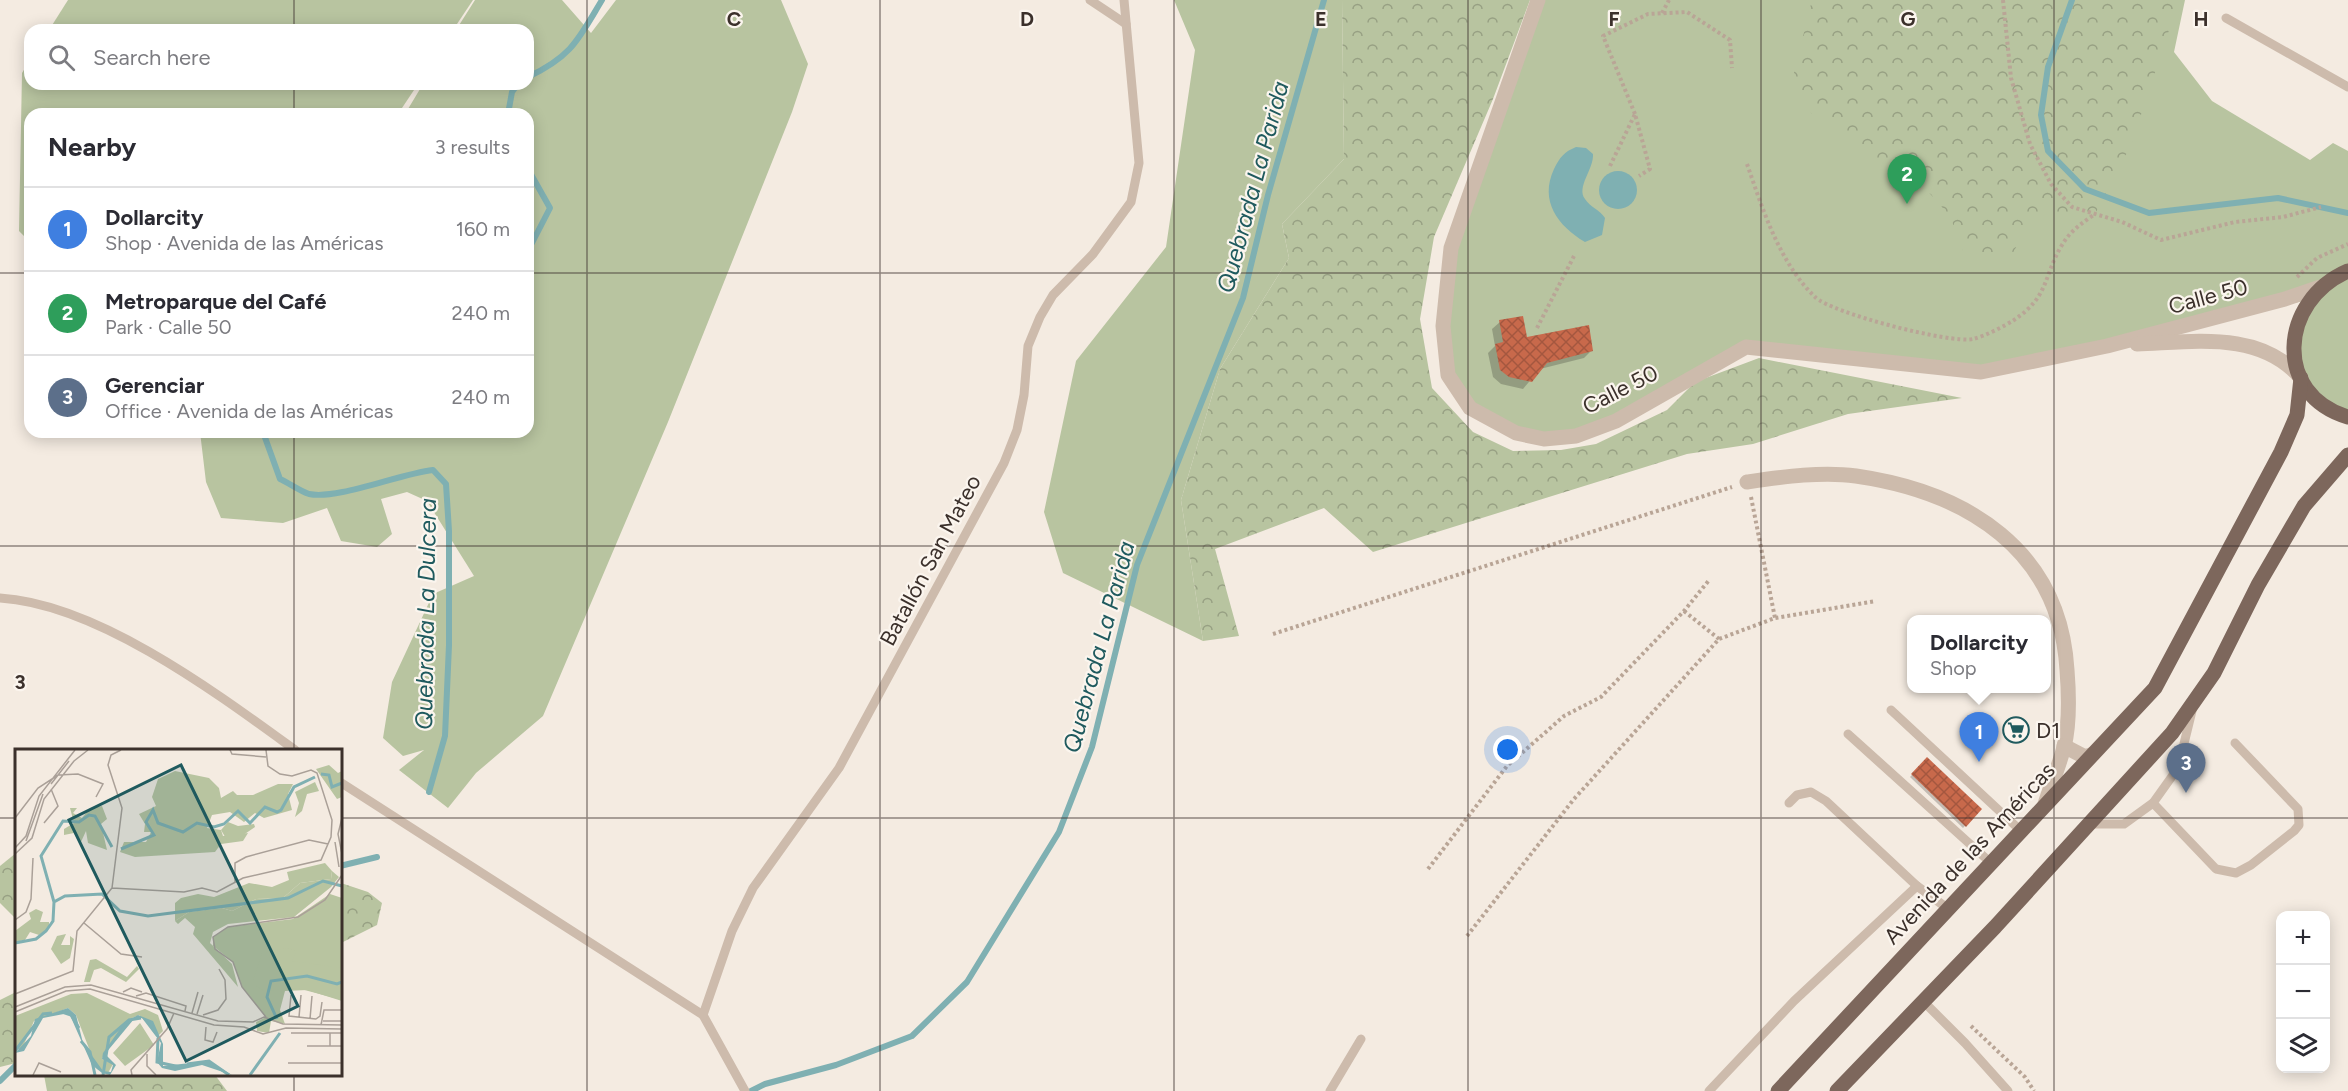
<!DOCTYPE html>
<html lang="en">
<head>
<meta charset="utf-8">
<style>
	:root { --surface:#fff; --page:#f7f7f7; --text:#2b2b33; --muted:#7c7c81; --line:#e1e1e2; --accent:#1f5a5e }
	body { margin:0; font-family:Figtree,sans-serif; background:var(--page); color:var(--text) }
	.controls { position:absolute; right:18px; bottom:18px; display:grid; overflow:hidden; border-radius:12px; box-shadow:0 3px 15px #0003 }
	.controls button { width:54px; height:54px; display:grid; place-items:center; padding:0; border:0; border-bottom:2px solid var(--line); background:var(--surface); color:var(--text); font:30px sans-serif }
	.you { position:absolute; left:1508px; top:750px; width:21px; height:21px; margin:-15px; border:4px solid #fff; border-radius:50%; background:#1a73e8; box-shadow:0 0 0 9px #1a73e833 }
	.badge { display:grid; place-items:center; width:39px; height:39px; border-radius:50%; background:var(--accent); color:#fff; font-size:20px; font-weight:700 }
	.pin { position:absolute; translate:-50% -50px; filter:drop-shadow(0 2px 3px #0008) }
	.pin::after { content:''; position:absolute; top:32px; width:21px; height:18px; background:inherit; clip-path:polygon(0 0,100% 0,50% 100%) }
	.popup { position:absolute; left:1907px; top:615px; width:144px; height:78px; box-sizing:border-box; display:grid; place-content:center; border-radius:12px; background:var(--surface); filter:drop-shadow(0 2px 4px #0005); font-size:20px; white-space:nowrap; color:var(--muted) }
	.popup b { font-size:22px; color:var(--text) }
	.popup::after { content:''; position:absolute; left:50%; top:100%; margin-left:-12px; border:12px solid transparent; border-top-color:var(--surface) }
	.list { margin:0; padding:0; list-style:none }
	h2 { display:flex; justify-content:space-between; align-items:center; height:78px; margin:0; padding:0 24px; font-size:26px }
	h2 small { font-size:20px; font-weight:400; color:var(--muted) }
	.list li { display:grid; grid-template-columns:39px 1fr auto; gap:18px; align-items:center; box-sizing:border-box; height:84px; padding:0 24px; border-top:2px solid var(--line) }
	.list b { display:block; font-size:22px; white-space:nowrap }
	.list p { margin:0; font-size:20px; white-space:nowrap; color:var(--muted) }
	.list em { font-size:20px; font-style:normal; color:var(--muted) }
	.icon { flex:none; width:33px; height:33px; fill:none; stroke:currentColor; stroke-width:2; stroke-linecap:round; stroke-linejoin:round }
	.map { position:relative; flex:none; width:2348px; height:1091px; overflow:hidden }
	.search { position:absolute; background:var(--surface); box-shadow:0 3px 15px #0003; left:24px; top:24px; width:510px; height:66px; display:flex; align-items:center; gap:15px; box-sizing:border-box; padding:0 21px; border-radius:18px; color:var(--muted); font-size:22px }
	.panel { position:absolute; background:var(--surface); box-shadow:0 3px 15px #0003; left:24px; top:108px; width:510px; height:330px; border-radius:18px }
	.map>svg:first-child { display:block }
	.green { fill:#b8c4a0 }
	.forest { fill:url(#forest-crowns) }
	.water { fill:#7fb0b2 }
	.shadow { fill:#0003 }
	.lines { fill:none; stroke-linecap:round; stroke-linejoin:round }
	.stream { stroke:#7fb0b2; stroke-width:6 }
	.building { fill:url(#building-cross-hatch) }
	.path { stroke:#b9a596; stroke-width:4; stroke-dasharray:3 3; stroke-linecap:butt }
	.service { stroke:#cdbbac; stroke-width:9 }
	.minor { stroke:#cdbbac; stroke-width:15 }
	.tertiary { stroke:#cdbbac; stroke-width:15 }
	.primary { stroke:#7d675c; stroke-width:15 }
	.grid { fill:none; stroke:#3b302b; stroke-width:1.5; stroke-opacity:0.55 }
	.labels { text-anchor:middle; stroke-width:4.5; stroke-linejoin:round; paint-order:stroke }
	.street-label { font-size:22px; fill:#3b302b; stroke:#fbf5ee }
	.poi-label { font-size:22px; fill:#3b302b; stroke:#fbf5ee; text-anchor:start }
	.water-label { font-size:24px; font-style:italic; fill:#1f5a5e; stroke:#fbf5ee }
	.inset-river { fill:none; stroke:#7fb0b2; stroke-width:3 }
	.inset-road { fill:none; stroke:#aaa098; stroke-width:1.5 }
	.view { fill:#1f5a5e; fill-opacity:0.15; stroke:#1f5a5e; stroke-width:3 }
	.inset-edge { fill:none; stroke:#3b302b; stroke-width:3 }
	.grid-label { font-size:20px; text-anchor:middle; font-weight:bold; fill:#3b302b; stroke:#fbf5ee; stroke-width:4.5; stroke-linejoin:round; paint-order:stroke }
</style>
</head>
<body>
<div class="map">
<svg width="2348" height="1091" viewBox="0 0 2348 1091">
	<defs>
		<pattern id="forest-crowns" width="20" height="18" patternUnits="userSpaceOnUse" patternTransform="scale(1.5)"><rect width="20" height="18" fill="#b8c4a0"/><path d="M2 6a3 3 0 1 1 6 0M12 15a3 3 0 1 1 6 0" fill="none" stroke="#97a083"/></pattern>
		<pattern id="building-cross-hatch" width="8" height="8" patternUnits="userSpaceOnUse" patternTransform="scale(1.5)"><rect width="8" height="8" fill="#c8694b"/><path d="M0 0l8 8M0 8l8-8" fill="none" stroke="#a4573f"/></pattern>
	</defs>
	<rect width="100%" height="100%" fill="#f4ebe1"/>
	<g class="green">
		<polygon points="68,0 473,0 453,30 49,30"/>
		<polygon points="475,0 562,0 591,33 616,0 781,0 808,64 792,112 668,422 543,716 476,773 448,808 399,770 424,750 403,756 383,738 392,682 433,594 474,576 427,501 407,492 381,499 392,534 377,547 341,541 327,508 283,523 221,518 206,482 200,432 528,432 528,114 405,114 423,84 528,84 528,30 456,30"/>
		<polygon points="1174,0 1342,0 1344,159 1282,224 1289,258 1220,369 1181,500 1203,641 1063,573 1044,512 1076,361 1166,247 1195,50"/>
		<polygon points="1538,0 2185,0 2174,52 2212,101 2310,160 2333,143 2348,151 2348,417 2319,401 2296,359 2308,300 1981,372 1746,347 1616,421 1544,439 1493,422 1448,375 1451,248"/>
		<polygon points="30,60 30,84 418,84 398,114 30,114 30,242 19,231 22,73"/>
	</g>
	<g class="forest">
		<polygon points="1342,0 1530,0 1493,99 1434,237 1420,319 1432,388 1473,432 1513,451 1561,450 1596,444 1667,410 1695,382 1759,358 1962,398 1848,414 1753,444 1687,454 1373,552 1324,508 1215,549 1239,636 1203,641 1181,500 1220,369 1289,258 1282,224 1344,159"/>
		<polygon points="1812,0 2179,0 2131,145 2095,214 2032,219 2010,258 1965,256 1950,216 1924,187 1891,183 1862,149 1811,113 1792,81"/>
		<polygon points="16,853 16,919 0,903 0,866"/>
		<polygon points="341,883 368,892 382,903 377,925 341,943"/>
		<polygon points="16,992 16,1063 0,1067 0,1000"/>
		<polygon points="44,1075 215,1075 227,1091 47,1091"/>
	</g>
	<g class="water">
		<path d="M 1576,147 L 1586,148 L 1593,154 C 1594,169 1576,187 1585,199 C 1590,207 1600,210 1605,218 L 1602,235 L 1585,242 C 1558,226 1539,201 1554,169 C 1560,157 1564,152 1576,147 Z"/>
		<circle cx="1618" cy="190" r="19"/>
	</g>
	<g class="shadow">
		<polygon points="1500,322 1526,339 1592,350 1584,358 1540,369 1523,389 1501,384 1493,377 1488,353 1495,346 1492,329"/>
		<polygon points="1927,759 1980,810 1963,828 1910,777"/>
	</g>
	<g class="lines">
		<g class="stream">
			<polyline points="2072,0 2048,67 2041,115 2048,151 2085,189 2149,213 2278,198 2348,213"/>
			<path d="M 528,77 C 572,56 578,40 602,0"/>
			<polyline points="508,114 512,92 518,84"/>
			<polyline points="528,169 550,208 532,243 528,246"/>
			<path d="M 263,432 L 280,479 C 289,483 300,491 309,494 C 337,500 399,474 433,470 L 446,484 L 449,531 L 449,645 L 445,736 L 429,792"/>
			<polyline points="340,866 377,857"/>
			<polyline points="0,1081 16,1065"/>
			<polyline points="751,1091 765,1084 836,1065 912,1036 967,982 1059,832 1092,747 1137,565 1243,298 1268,195 1324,0"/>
		</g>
	</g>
	<g class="building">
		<polygon points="1523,316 1527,337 1589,325 1593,351 1547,363 1532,382 1509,377 1500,370 1495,344 1503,342 1499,320"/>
		<polygon points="1927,757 1982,809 1966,827 1911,774"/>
	</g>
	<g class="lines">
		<g class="path">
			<polyline points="2003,0 2011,78 2030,144 2051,184 2072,207 2122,222 2161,240 2235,222 2283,217 2321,207"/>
			<polyline points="1662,13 1669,0"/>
			<polyline points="1635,114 1603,36 1648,14 1687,12 1730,40 1732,68"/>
			<path d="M 1747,164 C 1763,210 1779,262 1815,297 C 1831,313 1951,344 1973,339 C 1985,336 2003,327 2014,320 C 2050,296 2043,276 2062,245 C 2070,231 2082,223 2095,214"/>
			<polyline points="1610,166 1635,114 1650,169 1639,176"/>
			<polyline points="2297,277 2317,258 2348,244"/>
			<polyline points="1537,328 1574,256"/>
			<polyline points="1751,497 1775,618"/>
			<polyline points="1684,611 1719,639"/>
			<polyline points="1273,634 1732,487"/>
			<polyline points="1428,869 1507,766 1564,716 1601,697 1684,611 1710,579"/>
			<polyline points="1467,936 1574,799 1719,639 1775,618 1876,601"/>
			<polyline points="1971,1026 2025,1077 2034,1091"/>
		</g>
		<g class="service">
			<polyline points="1090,0 1126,24"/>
			<polyline points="2226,18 2348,87"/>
			<path d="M 0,598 C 98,604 218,694 295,750"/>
			<polyline points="1891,710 2020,830"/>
			<polyline points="1848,734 1991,863"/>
			<polyline points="340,782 703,1015 745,1091"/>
			<polyline points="1789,803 1797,795 1811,792 1826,801 1917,886"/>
			<polyline points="2153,803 2216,869 2236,873 2251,865 2294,831 2299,825 2298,809 2235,743"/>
			<polyline points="2089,824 2124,824 2153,803 2178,768 2192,711"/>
			<polyline points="1923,1001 1965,1043 2008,1091"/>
			<polyline points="703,1015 732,931 753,888 839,768 1004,463 1017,430 1024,395 1028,346 1040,317 1053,295 1093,254 1131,202 1139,163 1124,0"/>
			<polyline points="1330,1091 1361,1039"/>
			<polyline points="1709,1091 1794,1001 1917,886 1947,908"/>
		</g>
		<g class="minor">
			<path d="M 1747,482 C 1782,477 1822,471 1856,476 C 1967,492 2060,550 2067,670 C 2069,695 2070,723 2064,747 C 2059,766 2051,785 2045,804"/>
			<polyline points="2064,746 2085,757 2093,754"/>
		</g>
		<g class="tertiary">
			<polyline points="1538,0 1451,248 1443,326 1448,375 1470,408 1516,433 1544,439 1576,436 1616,421 1746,347 1981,372 2107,346 2285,299 2320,287"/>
			<path d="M 2137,344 C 2194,342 2260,330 2301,378"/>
		</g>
		<g class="primary">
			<path d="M 2348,271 C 2279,301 2273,395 2348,417"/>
			<polyline points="1778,1091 2155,688 2281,452 2297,415 2301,378"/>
			<polyline points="1837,1091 1995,927 2172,733 2214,673 2258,585 2304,506 2348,455"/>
		</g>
	</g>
	<path class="grid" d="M 294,0 L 294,30M 587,0 L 587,1091M 880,0 L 880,1091M 1174,0 L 1174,1091M 1468,0 L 1468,1091M 1761,0 L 1761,1091M 2054,0 L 2054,1091M 294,84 L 294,114M 0,273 L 30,273M 528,273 L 2348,273M 294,432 L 294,750M 0,546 L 2348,546M 0,818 L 16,818M 340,818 L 2348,818M 294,1074 L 294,1091"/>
	<defs>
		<g id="supermarket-ring" transform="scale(1.35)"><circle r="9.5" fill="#fbf5ee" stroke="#1f5a5e" stroke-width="1.5"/><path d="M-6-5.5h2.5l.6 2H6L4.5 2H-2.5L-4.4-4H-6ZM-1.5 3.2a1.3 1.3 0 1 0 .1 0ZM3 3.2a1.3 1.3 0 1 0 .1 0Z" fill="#1f5a5e"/></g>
	</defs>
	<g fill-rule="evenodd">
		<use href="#supermarket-ring" x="2016" y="730"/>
	</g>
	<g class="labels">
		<g class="street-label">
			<text transform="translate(2208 296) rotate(-15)" y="8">Calle 50</text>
			<text transform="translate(1620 389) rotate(-27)" y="8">Calle 50</text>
			<text transform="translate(930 560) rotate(-62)" y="8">Batallón San Mateo</text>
			<text transform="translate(1969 853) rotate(-47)" y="8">Avenida de las Américas</text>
		</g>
		<g class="poi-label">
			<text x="2036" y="738">D1</text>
		</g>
		<g class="water-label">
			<text transform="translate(1253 187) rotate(-75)" y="8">Quebrada La Parida</text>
			<text transform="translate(426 614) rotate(-89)" y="8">Quebrada La Dulcera</text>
			<text transform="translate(1099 647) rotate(-75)" y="8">Quebrada La Parida</text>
		</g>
	</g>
	<g transform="translate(15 749)">
		<rect width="327" height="327" fill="#f4ebe1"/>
		<path d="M 314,16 L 323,24 L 327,22 L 327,48 L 322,50 L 301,20 ZM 160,22 L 194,29 L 204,39 L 206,49 L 218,42 L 222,46 L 238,46 L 263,35 L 278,35 L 273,45 L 277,61 L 249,69 L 240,64 L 229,73 L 215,63 L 197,66 L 192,79 L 206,81 L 208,87 L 233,84 L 228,92 L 206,95 L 200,103 L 120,108 L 105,103 L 109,93 L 131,93 L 136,83 L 129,83 L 130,75 L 124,65 L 141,57 L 137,48 L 143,30 ZM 310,114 L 317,122 L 316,130 L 285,134 L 268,149 L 241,150 L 217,162 L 207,159 L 174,163 L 160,172 L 160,154 L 166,149 L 183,145 L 199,148 L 234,134 L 257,138 L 274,131 L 272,123 ZM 315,145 L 327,149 L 327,252 L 292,241 L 270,242 L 265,261 L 270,275 L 256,272 L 254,284 L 242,282 L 241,273 L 251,268 L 227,238 L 218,213 L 198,197 L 198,188 L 213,178 L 278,170 ZM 81,210 L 112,228 L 122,217 L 124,220 L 111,233 L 86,219 L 79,221 L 75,233 L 69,233 L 75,211 Z" fill="#b8c4a0"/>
		<path d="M 300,33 L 304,42 L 292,45 L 287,62 L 280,68 L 284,54 L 280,43 ZM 87,57 L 92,70 L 86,75 L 92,101 L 73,94 L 71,82 L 65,95 L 59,84 L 49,86 L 49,80 L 59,74 L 55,59 L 62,59 L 58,64 L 67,69 L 75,59 ZM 213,73 L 223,77 L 239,75 L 240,78 L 221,91 L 212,91 L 206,81 ZM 317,122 L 324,128 L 316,138 L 279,168 L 213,175 L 198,183 L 195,194 L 217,215 L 223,238 L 178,185 L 180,178 L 170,169 L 163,175 L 160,172 L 174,163 L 207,159 L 217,162 L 241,150 L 268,149 L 285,134 L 316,130 ZM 21,160 L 28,163 L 25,173 L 34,173 L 34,179 L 24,186 L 15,183 L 10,191 L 0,193 L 0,182 L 16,170 L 14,164 ZM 51,185 L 46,196 L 55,196 L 55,187 L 59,190 L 55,209 L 46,215 L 36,200 L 42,187 ZM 273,199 L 282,202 L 277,212 L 327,219 L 327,251 L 282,239 L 249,242 L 240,236 L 238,231 L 247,204 ZM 72,244 L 115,265 L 130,260 L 143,266 L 148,282 L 144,286 L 124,266 L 115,270 L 90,302 L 87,310 L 98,315 L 93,324 L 82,320 L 61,266 L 53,259 L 19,272 L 7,300 L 0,300 L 0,267 L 56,245 ZM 125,274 L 139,296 L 110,317 L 98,304 Z" fill="#b8c4a0"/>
		<path d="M 53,259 L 61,266 L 68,294 L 88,322 L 96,323 L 98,316 L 87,310 L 88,304 L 110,273 L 123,266 L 138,272 L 148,295 L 148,317 L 194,312 L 217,326 L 187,316 L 160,322 L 147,319 L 142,313 L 146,294 L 127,269 L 119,270 L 90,305 L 101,316 L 95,326 L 87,324 L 77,316 L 54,264 L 28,269 L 9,302 L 0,304 L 16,287 L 20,270 Z" fill="#7fb0b2"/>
		<path class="inset-river" d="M 306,25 L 314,26 L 317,38 L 327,34M 106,100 L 139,86 L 131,73 L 138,61 L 143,74 L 168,83 L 182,74 L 199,78 L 209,75 L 223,62 L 235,74 L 250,58 L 262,63 L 266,61 L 279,38 L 300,28M 39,153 L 26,107 L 48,72 L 64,73 L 74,66 L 80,67 L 97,98M 0,194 L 21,190 L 31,182 L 38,172 L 39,153 L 50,147 L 87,145 L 105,162 L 133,167 L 273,149 L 308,132 L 327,137M 47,263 L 56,266 L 64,279M 262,270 L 252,248 L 256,232 L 292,227 L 322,235 L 327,233M 143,289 L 142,313 L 165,318M 66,292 L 75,303 L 80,326M 0,302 L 28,265 L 37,264M 172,315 L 194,312 L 214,326M 88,326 L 94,288 L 114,271 L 126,269M 235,326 L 265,284"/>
		<path class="inset-road" d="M 215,1 L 217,5 L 251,8M 36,35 L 54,12M 0,69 L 23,39 L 43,26 L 63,25 L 88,35 L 81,48M 327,69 L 323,85 L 327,105M 29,74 L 43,57 L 36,40M 11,92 L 28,45M 320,93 L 324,118M 0,99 L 11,87 L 24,47 L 60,1M 0,105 L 17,89 L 29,50 L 59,12 L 73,1M 220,133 L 220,114 L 231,108 L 294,91 L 313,95M 97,139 L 169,143 L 187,139 L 202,143 L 228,129 L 306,111 L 316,88 L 317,71 L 302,24 L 296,21 L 277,27 L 265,25 L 253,17 L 251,1M 0,171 L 11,163 L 16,150 L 18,109M 69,174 L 106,205 L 127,208M 108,243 L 116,239 L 127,243M 0,245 L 58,222 L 62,182 L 97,139 L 107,59 L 93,16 L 96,6 L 106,1M 276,246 L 274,267 L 301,270M 121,247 L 131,244 L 171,257 L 170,262M 0,258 L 50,238 L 76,236 L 203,272 L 238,273 L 249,268 L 268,275 L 327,276M 0,263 L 51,242 L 75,240 L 199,276 L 229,278 L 248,285 L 271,279 L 327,280M 177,264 L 183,243M 182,265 L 188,246M 188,266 L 203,261 L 211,250 L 210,231 L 204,220M 251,268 L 227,238 L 218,213 L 200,200 L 198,188 L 213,178 L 283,168 L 310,151 L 327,126M 284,268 L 286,246M 295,270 L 297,247M 301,270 L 305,267 L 307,253M 308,272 L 327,272M 306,276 L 309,261 L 327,261M 191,278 L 190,291 L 198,293 L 202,283M 276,284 L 327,284M 315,284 L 315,297 L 327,297M 292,297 L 315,297M 132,305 L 132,317 L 141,326M 273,314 L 327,314M 18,326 L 24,314 L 46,323M 117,326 L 116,321 L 152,280 L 159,264"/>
		<path class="view" d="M 166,16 L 283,257 L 171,312 L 54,71 Z"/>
		<rect width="327" height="327" class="inset-edge"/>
	</g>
	<g class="grid-label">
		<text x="734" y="26">C</text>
		<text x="1027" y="26">D</text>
		<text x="1321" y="26">E</text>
		<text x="1614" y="26">F</text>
		<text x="1908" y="26">G</text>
		<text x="2201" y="26">H</text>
		<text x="20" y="689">3</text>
	</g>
</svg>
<div class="controls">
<button>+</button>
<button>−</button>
<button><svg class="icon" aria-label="layers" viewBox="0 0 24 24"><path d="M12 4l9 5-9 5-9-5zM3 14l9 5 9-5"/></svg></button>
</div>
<div class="you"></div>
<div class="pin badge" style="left:1979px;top:762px;background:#3f7fe0">1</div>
<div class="popup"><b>Dollarcity</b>Shop</div>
<div class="pin badge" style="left:1907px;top:204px;background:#2e9e5b">2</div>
<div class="pin badge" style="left:2186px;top:793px;background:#5c6f8a">3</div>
<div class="search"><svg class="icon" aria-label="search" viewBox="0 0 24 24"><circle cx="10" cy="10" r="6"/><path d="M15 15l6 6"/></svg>Search here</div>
<section class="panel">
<h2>Nearby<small>3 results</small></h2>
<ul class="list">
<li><span class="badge" style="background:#3f7fe0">1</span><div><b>Dollarcity</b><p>Shop · Avenida de las Américas</p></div><em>160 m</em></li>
<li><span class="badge" style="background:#2e9e5b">2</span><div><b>Metroparque del Café</b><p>Park · Calle 50</p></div><em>240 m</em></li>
<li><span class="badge" style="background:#5c6f8a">3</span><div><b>Gerenciar</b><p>Office · Avenida de las Américas</p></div><em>240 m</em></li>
</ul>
</section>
</div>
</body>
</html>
